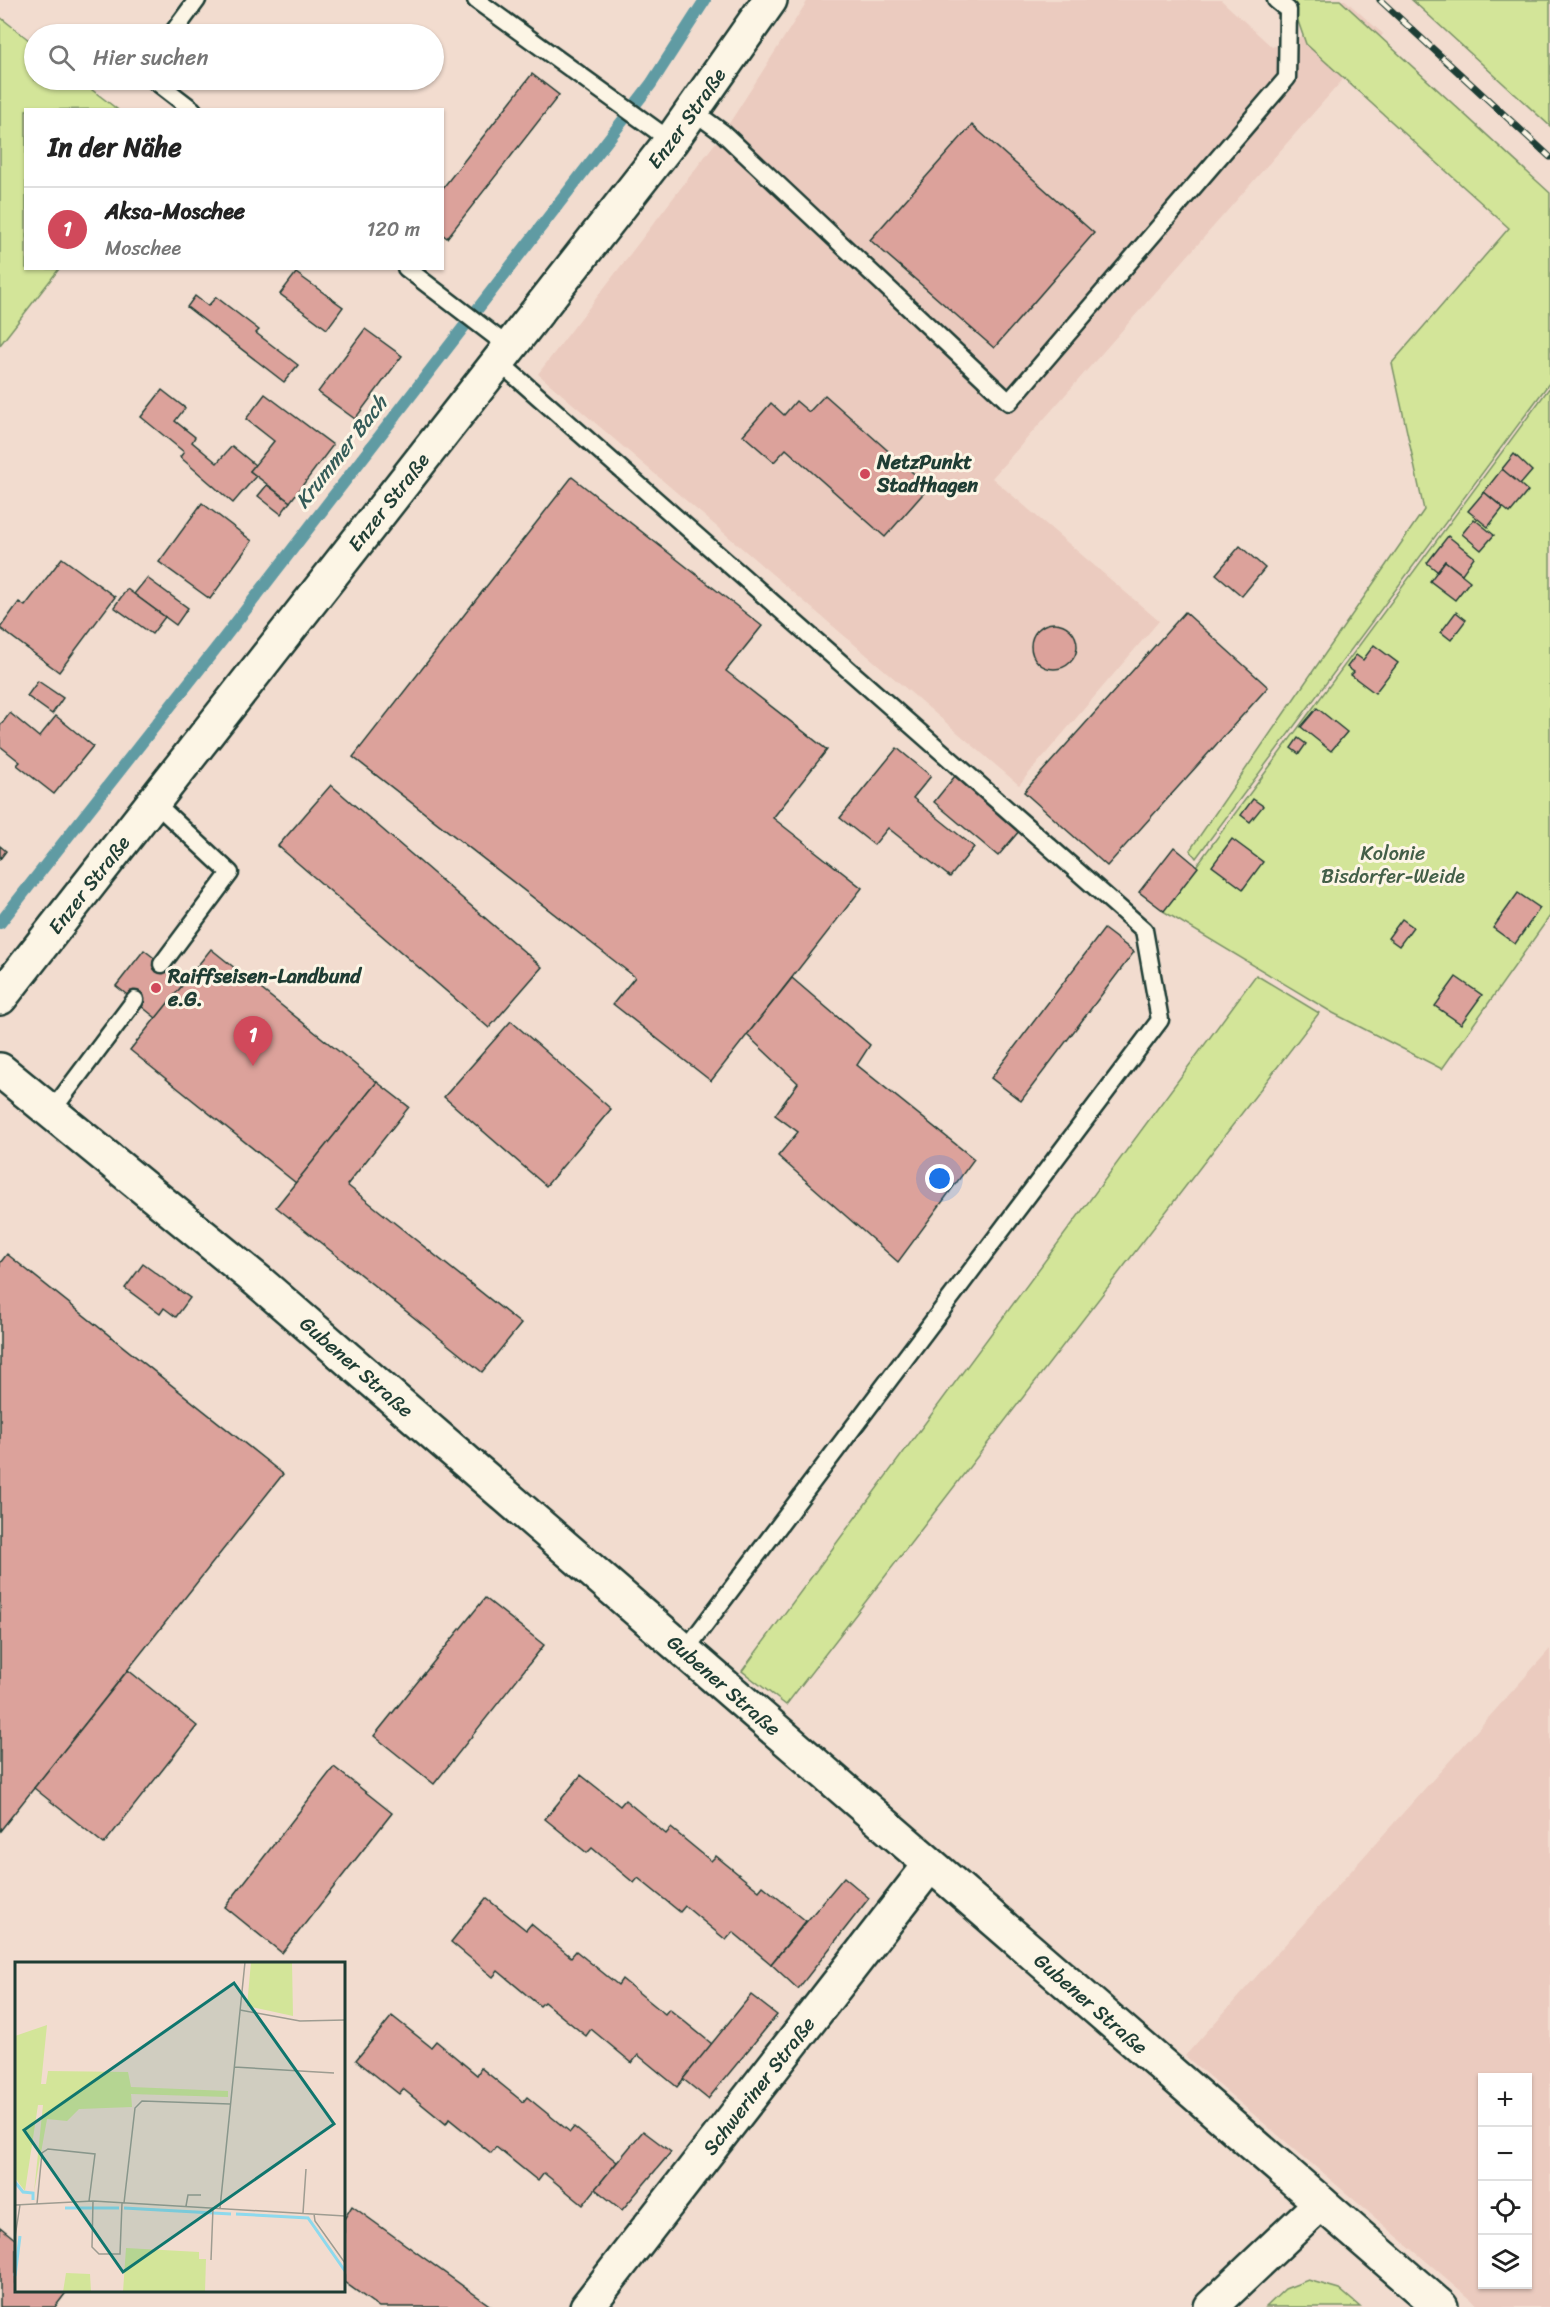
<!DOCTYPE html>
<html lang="de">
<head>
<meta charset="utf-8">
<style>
	:root { --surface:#fff; --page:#f6f6f6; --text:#222; --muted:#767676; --line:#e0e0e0; --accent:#d1495b }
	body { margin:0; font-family:Sriracha,sans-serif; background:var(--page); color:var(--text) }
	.controls { position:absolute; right:18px; bottom:18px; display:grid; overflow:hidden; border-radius:0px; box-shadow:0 2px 4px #0004 }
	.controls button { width:54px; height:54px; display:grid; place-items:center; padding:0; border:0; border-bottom:2px solid var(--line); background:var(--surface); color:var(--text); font:30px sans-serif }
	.you { position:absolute; left:940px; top:1179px; width:21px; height:21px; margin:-15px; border:4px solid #fff; border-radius:50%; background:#1a73e8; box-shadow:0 0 0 9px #1a73e833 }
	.badge { display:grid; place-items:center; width:39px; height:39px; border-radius:50%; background:var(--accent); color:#fff; font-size:20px; font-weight:700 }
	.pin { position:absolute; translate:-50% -50px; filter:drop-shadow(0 2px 3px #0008) }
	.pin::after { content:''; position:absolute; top:32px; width:21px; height:18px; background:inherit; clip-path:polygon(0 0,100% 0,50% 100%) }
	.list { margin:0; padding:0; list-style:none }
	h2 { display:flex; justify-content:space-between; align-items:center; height:78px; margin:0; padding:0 24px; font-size:26px }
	h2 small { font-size:20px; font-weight:400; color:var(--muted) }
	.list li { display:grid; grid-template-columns:39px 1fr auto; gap:18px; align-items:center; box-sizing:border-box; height:84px; padding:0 24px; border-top:2px solid var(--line) }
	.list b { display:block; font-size:22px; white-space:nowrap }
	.list p { margin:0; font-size:20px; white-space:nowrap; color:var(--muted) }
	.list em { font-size:20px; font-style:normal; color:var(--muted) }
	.icon { flex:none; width:33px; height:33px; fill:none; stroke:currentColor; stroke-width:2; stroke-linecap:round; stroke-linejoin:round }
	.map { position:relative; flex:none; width:1550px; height:2307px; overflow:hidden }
	.search { position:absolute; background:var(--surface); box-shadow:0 2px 4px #0004; left:24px; top:24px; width:420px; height:66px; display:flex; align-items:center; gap:15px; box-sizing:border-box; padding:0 21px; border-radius:33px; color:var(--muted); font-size:22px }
	.panel { position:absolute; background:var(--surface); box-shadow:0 2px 4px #0004; left:24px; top:108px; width:420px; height:162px; border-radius:0px }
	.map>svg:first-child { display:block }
	.built { fill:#ebcbbf; fill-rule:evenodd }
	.green { fill:#d3e599; stroke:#799166; stroke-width:1.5 }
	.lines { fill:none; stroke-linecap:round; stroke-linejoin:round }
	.stream { stroke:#619ba3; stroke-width:12 }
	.building { fill:#dca29b; stroke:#1f3d34; stroke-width:1.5 }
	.service-casing { stroke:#1f3d34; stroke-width:21 }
	.minor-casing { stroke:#1f3d34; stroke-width:38 }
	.secondary-casing { stroke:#1f3d34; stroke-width:38 }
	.service { stroke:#fcf5e5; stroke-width:16 }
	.minor { stroke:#fcf5e5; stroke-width:33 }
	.secondary { stroke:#fcf5e5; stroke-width:33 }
	.rail-casing { stroke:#1f3d34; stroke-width:7 }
	.rail { stroke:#fcf5e5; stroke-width:4.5; stroke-dasharray:14; stroke-linecap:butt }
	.poi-dot { fill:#d1495b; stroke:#fcf5e5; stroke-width:2 }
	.labels { text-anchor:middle; stroke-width:6; stroke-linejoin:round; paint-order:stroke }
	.street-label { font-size:20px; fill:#1f3d34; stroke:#fcf5e5 }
	.poi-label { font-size:20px; font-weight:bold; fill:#1f3d34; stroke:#fcf5e5; text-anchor:start }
	.park-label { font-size:20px; fill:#435f48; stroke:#fcf5e5 }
	.water-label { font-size:21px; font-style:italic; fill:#355c59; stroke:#fcf5e5 }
	.inset-river { fill:none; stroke:#8dd9ed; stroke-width:3 }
	.inset-road { fill:none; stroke:#9e9c91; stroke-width:1.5 }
	.view { fill:#0f766e; fill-opacity:0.15; stroke:#0f766e; stroke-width:3 }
	.inset-edge { fill:none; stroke:#1f3d34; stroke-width:3 }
</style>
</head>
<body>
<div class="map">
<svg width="1550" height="2307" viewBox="0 0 1550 2307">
	<rect width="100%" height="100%" fill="#f2dccf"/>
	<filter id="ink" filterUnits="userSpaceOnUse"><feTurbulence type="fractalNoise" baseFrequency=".0167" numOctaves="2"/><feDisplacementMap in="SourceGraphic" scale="12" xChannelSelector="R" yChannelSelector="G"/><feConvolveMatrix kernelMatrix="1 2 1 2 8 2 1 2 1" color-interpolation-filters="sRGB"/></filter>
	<g filter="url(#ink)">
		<g class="built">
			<polygon points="808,0 1221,0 1272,47 1303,36 1333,0 1345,0 1383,34 992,478 1159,621 1019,785 538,374 723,133"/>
			<path d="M 1550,1649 L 1550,2307 L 1480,2307 L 1185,2056 ZM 1482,2078 L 1528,2078 L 1528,2284 L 1482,2284 Z"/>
		</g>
		<g class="green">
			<polygon points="1288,0 1340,0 1550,193 1550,382 1196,858 1190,850 1424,510 1392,363 1509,228 1306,44 1292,4"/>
			<polygon points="1412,0 1550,0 1550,126"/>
			<polygon points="0,17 34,44 34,80 79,80 117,109 26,110 26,268 59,269 0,345"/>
			<polygon points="1550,387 1550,916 1442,1069 1333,1013 1163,911"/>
			<polygon points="1256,975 1319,1013 786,1705 742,1671"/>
			<polygon points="1308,2280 1339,2289 1360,2307 1266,2307 1285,2289"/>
		</g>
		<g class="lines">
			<polyline class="stream" points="0,923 224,638 651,84 705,0"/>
		</g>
		<g class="building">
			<polygon points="532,74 559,95 447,238 442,234 442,189"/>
			<polygon points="972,125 1094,233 994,348 870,240"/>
			<polygon points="296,273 343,307 327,329 280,294"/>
			<polygon points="195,296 208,306 216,297 259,330 256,333 298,365 284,382 187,307"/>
			<polygon points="365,329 402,356 355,419 318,392"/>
			<polygon points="162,390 185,408 175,421 195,437 192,442 217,463 232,446 255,465 250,471 256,476 233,503 180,457 184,452 141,417"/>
			<polygon points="265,394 333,445 290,502 250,471 274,441 246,419"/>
			<polygon points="825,395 929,487 885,537 786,449 774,462 743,435 771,403 784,415 796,401 809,412"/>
			<polygon points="1514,454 1532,471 1520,485 1502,469"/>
			<polygon points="1502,469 1528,491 1510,513 1484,492"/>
			<polygon points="572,477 762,626 726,671 827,750 773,818 862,888 711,1081 613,1004 635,977 353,757"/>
			<polygon points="267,485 290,502 281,514 258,496"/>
			<polygon points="1484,492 1503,508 1488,527 1468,511"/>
			<polygon points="202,503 252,541 210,599 159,562"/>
			<polygon points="1474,519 1494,535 1481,550 1462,534"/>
			<polygon points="1448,536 1474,557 1462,574 1445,561 1437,571 1427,563"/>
			<polygon points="1240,546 1265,568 1242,596 1216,574"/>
			<polygon points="62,558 115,597 59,672 0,628 19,602 25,606"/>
			<polygon points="1445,561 1470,581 1455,600 1430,581"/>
			<polygon points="147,578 188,608 176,625 134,594"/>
			<polygon points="127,589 165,617 152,634 114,607"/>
			<polygon points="1185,612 1268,687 1107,866 1024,792"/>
			<polygon points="1456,612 1466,620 1451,640 1441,632"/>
			<circle cx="1054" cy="646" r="23"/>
			<polygon points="1374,645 1398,663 1375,693 1351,675 1354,672 1347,667 1356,655 1363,660"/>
			<polygon points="38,681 63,698 52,714 27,696"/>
			<polygon points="1317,708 1347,732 1331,751 1301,727"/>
			<polygon points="10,713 39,737 56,716 93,746 54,794 17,765 20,762 0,746 0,726"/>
			<polygon points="1298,738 1306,744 1299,754 1291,748"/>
			<polygon points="897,748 931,776 913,798 974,847 950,877 888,828 874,845 840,818"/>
			<polygon points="955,776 1020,830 998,856 934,802"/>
			<polygon points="331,785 542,967 489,1028 278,846"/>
			<polygon points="1253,799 1263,806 1250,822 1241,815"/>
			<polygon points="1232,839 1263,862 1243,889 1212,866"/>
			<polygon points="0,846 6,851 0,859"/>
			<polygon points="1174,847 1198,867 1164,911 1139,892"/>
			<polygon points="1518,893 1540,908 1515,944 1493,928"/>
			<polygon points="1402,919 1413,927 1399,946 1388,938"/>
			<polygon points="1104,929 1134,952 1021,1101 991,1078"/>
			<polygon points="211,949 377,1082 296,1183 130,1050"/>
			<polygon points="144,950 185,982 156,1018 116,986"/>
			<polygon points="1456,977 1482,995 1461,1024 1435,1006"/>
			<polygon points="792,978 870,1045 857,1065 974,1159 898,1262 778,1156 798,1132 775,1115 798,1083 747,1035"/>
			<polygon points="511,1021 611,1109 546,1186 444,1097"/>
			<polygon points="377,1082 409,1107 347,1185 521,1324 482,1372 276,1207"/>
			<polygon points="7,1254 283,1474 0,1831 0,1263"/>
			<polygon points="143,1264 190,1298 176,1317 164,1308 160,1314 125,1288"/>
			<polygon points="485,1598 544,1645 434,1784 374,1736"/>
			<polygon points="128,1670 197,1726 104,1844 34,1788"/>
			<polygon points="334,1767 392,1813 282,1953 225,1907"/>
			<polygon points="581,1775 620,1806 625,1800 666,1834 671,1828 711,1861 716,1856 759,1891 763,1886 806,1921 771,1964 733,1932 726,1940 685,1906 680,1912 638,1878 634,1883 592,1848 587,1853 545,1819"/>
			<polygon points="844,1877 869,1898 798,1989 771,1964"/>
			<polygon points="486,1898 526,1930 531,1924 571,1957 576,1951 618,1985 622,1979 665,2014 669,2009 712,2044 677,2087 638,2055 632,2063 591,2029 586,2036 544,2002 540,2006 498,1971 493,1977 451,1942"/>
			<polygon points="751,1995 777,2015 708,2099 683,2079"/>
			<polygon points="392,2016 431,2047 436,2041 477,2075 481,2068 523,2102 527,2097 570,2132 574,2127 617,2162 583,2205 544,2173 538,2181 496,2147 491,2153 449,2119 446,2124 403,2089 399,2094 356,2060"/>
			<polygon points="643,2131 671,2152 622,2210 595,2189"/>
			<polygon points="352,2206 492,2307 379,2307 344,2282 344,2219"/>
			<polygon points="0,2227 16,2240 16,2290 68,2290 55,2307 0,2307"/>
		</g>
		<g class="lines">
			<g class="service-casing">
				<g id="service">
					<polyline points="476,0 671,141"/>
					<polyline points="172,34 197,0"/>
					<polyline points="154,80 193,110"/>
					<polyline points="693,111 723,133 1009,402 1287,78 1288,10 1276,0"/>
					<polyline points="406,268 509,347"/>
					<polyline points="498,361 1144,930 1160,1020 684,1652"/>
					<polyline points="153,801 230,873 162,964"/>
					<polyline points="51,1112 135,1000"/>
				</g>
			</g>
			<g class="minor-casing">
				<g id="minor">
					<path id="s1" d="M 0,1070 L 259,1282 L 1441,2307"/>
					<path id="s2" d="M 587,2307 L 930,1865"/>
					<polyline points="1211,2307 1321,2203"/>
				</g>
			</g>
			<g class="secondary-casing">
				<g id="secondary">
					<path id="s3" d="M 0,998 L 671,141 L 770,0"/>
				</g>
			</g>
			<use href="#service" class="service"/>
			<use href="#minor" class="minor"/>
			<use href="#secondary" class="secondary"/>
			<g class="rail-casing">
				<polyline id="rail" points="1380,0 1550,157"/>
			</g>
			<use href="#rail" class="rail"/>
		</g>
	</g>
	<g class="poi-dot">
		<circle cx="865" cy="474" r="6"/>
		<circle cx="156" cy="988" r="6"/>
	</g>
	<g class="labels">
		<g class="street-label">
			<text dy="7" stroke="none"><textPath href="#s3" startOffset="1116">Enzer Straße</textPath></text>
			<text dy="7" stroke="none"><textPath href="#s3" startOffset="630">Enzer Straße</textPath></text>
			<text dy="7" stroke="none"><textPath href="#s3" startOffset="144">Enzer Straße</textPath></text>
			<text dy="7" stroke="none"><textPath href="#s1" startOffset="464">Gubener Straße</textPath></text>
			<text dy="7" stroke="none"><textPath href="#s1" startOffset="950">Gubener Straße</textPath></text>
			<text dy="7" stroke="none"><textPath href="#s1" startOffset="1436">Gubener Straße</textPath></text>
			<text dy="7" stroke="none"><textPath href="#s2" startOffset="280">Schweriner Straße</textPath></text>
		</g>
		<g class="poi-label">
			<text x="877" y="469">NetzPunkt<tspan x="877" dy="23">Stadthagen</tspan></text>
			<text x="168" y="983">Raiffseisen-Landbund<tspan x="168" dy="23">e.G.</tspan></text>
		</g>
		<g class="park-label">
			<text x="1393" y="860">Kolonie<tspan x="1393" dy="23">Bisdorfer-Weide</tspan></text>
		</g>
		<g class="water-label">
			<text transform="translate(341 452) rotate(-52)" y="7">Krummer Bach</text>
		</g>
	</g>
	<g transform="translate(15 1962)">
		<rect width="330" height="330" fill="#f2dccf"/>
		<path d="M 236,0 L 277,0 L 278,54 L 232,44 ZM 32,63 L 26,122 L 31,122 L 33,109 L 113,110 L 116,125 L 213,129 L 213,135 L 116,132 L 117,145 L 64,147 L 52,159 L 32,157 L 19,230 L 28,143 L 23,143 L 10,229 L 0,216 L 0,74 ZM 111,286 L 184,290 L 184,297 L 191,297 L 190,330 L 108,330 ZM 51,311 L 75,312 L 76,330 L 48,330 Z" fill="#d3e599"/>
		<path class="inset-river" d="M 0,220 L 8,230 L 18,231 L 18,238M 50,246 L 104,246M 109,246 L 216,252M 221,252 L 293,256 L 330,309M 0,314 L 5,274"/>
		<path class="inset-road" d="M 225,48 L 285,59 L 330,58M 219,105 L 319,111M 78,239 L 77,285 L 84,292 L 105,292 L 107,241M 109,241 L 120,146 L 127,139 L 215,142M 22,242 L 27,191 L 33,187 L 80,192 L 74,239M 0,243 L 78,239 L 330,254M 171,244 L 173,233 L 186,233M 205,246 L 230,0M 288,251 L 291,207M 299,252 L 300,259 L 330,301M 0,275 L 5,243M 196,298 L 198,246"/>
		<path class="view" d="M 219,21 L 319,162 L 108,310 L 9,168 Z"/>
		<rect width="330" height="330" class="inset-edge"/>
	</g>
</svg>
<div class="controls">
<button>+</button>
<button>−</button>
<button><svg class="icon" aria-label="locate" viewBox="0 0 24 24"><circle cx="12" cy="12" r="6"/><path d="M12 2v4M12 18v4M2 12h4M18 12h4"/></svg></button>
<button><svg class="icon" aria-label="layers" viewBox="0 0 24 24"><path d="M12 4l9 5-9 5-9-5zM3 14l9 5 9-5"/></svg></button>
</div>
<div class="you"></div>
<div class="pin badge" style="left:253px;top:1066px">1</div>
<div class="search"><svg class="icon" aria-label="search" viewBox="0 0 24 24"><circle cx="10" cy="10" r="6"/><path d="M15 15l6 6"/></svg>Hier suchen</div>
<section class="panel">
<h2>In der Nähe<small></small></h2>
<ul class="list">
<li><span class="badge">1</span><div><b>Aksa-Moschee</b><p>Moschee</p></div><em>120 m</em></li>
</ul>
</section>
</div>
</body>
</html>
